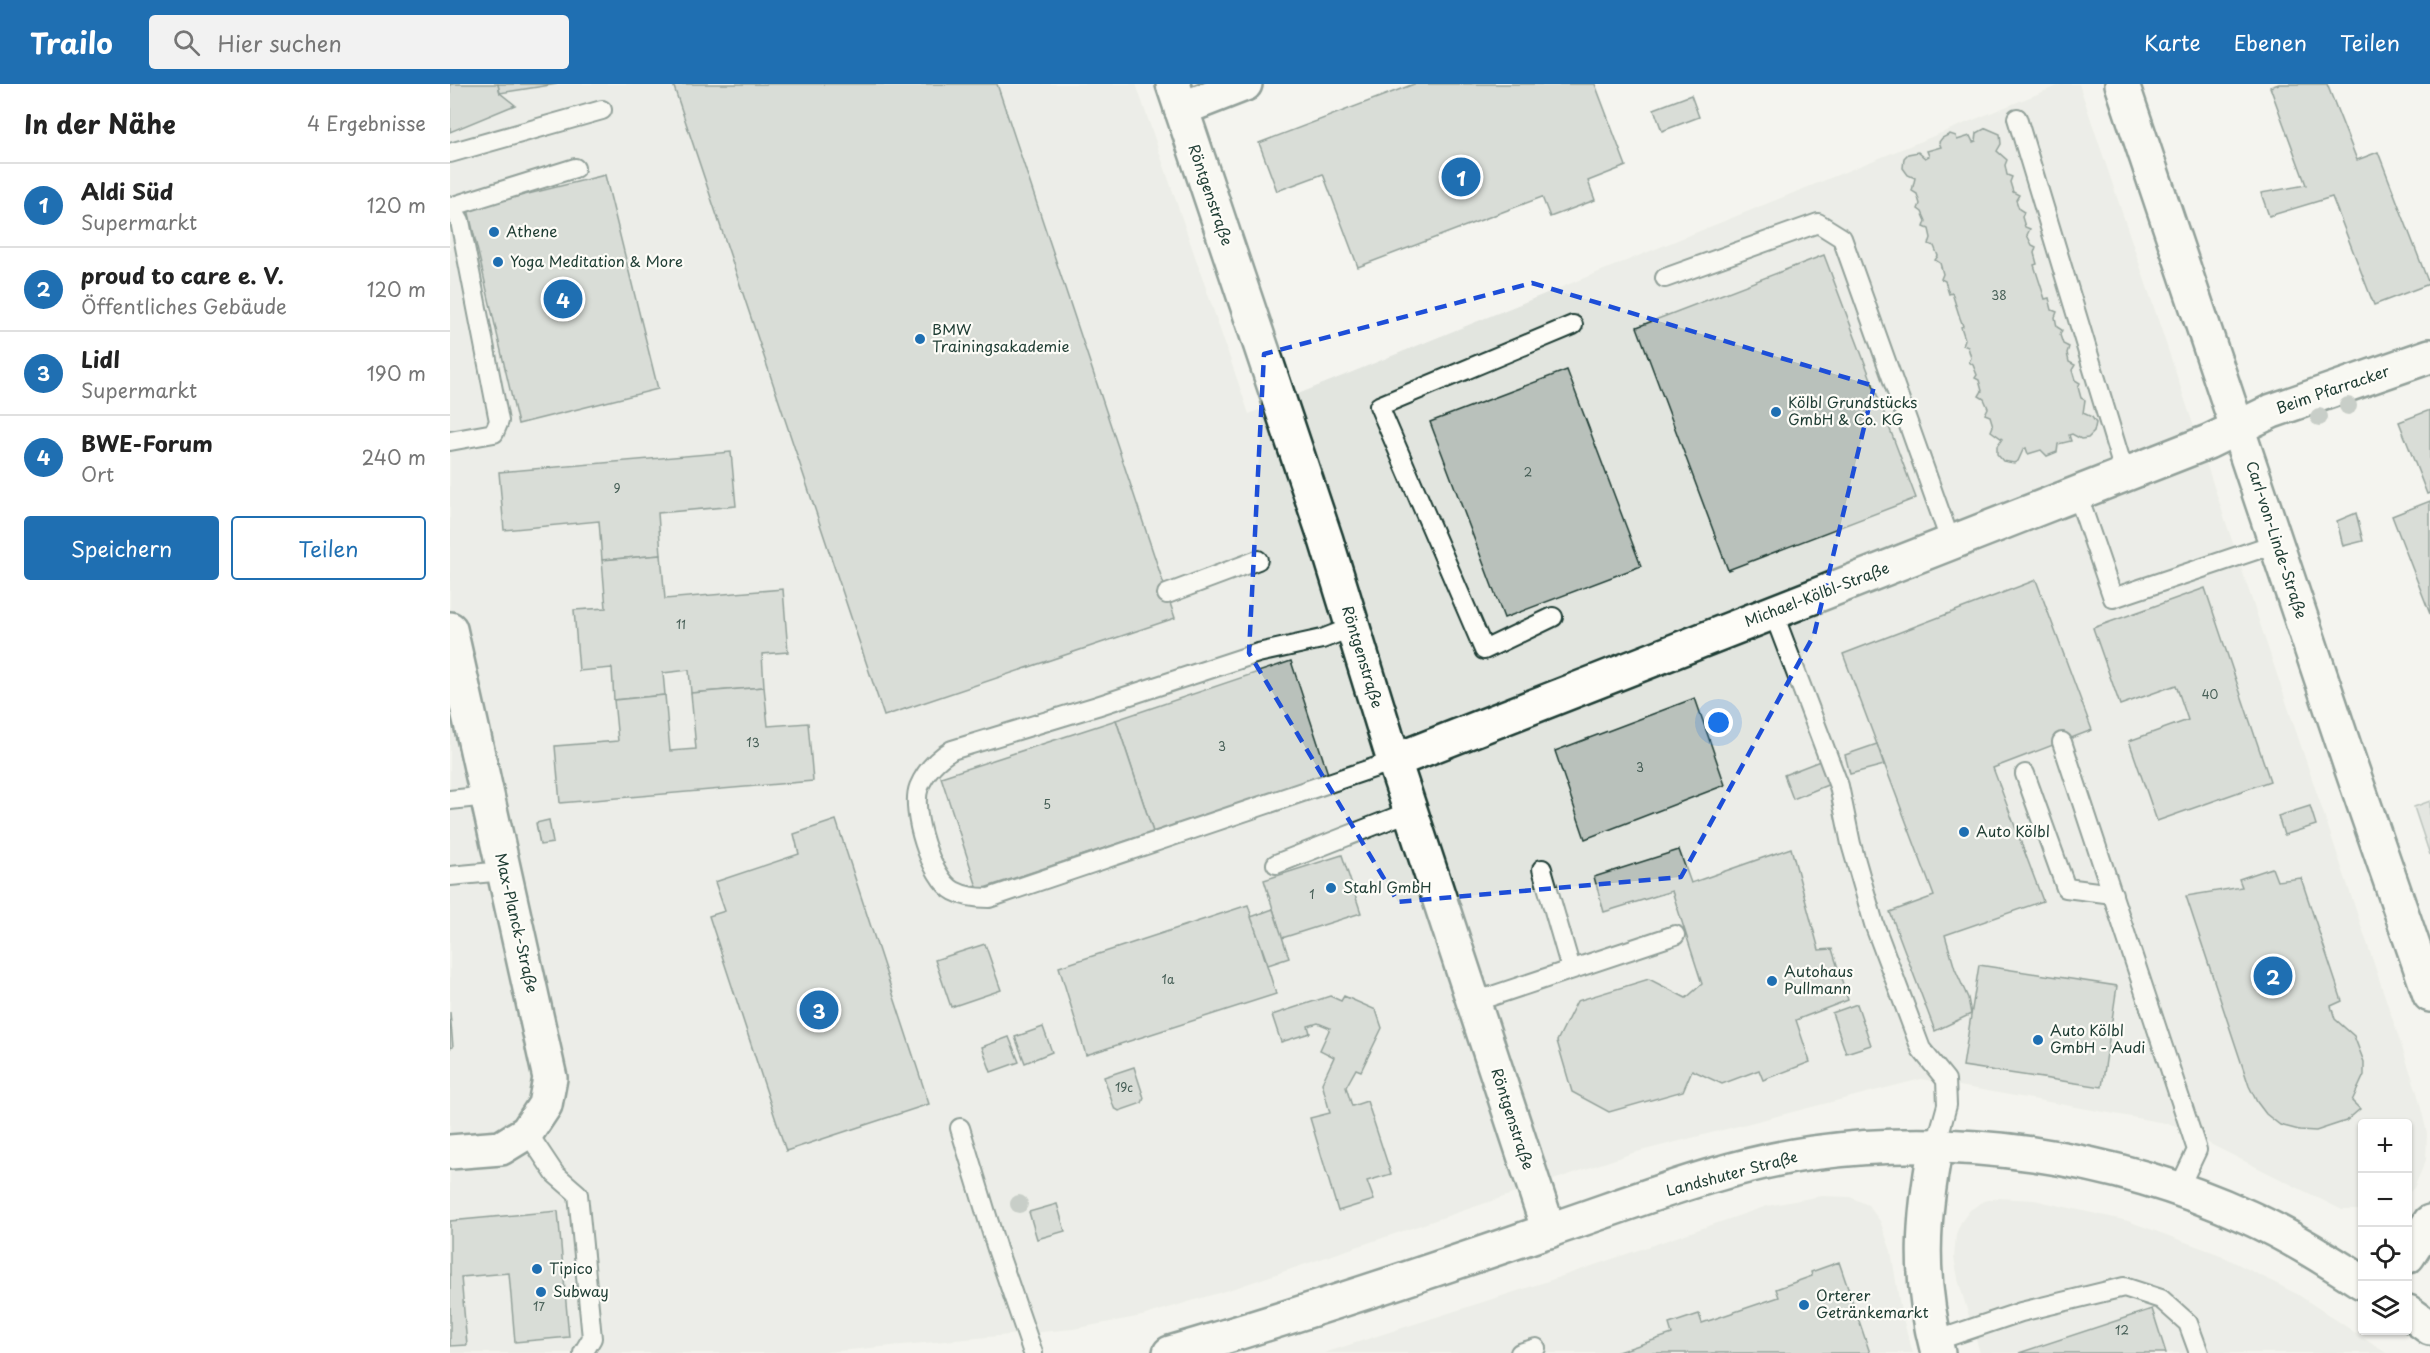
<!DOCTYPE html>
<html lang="de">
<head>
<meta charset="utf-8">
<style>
	:root { --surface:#fff; --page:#f2f2f2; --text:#222; --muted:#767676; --line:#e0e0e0; --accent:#1f6fb2 }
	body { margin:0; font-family:"Playpen Sans",sans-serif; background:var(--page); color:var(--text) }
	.controls { position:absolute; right:18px; bottom:18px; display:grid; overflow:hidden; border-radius:6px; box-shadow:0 2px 4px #0004 }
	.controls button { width:54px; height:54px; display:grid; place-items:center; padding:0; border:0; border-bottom:2px solid var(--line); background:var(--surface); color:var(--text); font:30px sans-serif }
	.you { position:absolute; left:1269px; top:639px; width:21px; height:21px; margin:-15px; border:4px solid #fff; border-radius:50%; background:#1a73e8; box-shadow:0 0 0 9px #1a73e833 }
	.badge { display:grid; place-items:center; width:39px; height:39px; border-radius:50%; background:var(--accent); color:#fff; font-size:20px; font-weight:700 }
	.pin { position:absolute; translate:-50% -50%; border:3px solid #fff; box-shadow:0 2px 6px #0006 }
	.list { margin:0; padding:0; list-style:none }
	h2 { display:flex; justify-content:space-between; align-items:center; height:78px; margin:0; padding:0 24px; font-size:26px }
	h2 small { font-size:20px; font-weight:400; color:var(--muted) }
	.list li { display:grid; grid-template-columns:39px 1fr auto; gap:18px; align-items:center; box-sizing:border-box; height:84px; padding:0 24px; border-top:2px solid var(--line) }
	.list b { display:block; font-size:22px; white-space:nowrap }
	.list p { margin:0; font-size:20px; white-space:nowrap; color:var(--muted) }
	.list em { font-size:20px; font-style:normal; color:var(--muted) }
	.actions { display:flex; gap:12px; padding:18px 24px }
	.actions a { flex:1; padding:14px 0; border:2px solid var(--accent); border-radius:6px; text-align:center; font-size:21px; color:var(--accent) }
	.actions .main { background:var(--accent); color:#fff }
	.icon { flex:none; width:33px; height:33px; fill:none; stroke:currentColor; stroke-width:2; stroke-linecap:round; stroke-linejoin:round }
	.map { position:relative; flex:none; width:1980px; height:1269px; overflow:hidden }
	header { display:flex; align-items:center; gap:36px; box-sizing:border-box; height:84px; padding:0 30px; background:var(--accent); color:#fff }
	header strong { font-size:28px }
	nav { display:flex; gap:33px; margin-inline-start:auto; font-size:21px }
	.search { width:420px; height:54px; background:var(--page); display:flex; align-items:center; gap:15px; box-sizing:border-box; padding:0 21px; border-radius:6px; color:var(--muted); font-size:22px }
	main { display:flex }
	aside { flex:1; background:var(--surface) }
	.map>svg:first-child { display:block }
	.built { fill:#e2e5df }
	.green { fill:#d1d6d1; stroke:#788a82; stroke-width:1.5 }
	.building { fill:#b9c1bb; stroke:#1f3d34; stroke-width:1.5 }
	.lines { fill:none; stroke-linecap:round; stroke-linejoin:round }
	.lane-casing { stroke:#1f3d34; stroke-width:22 }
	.street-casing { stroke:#1f3d34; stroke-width:38 }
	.secondary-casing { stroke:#1f3d34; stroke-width:38 }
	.lane { stroke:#fdfcf7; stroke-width:18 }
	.street { stroke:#fdfcf7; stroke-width:33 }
	.secondary { stroke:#fdfcf7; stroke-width:33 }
	.tree { fill:#93a099 }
	.marked { fill:none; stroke:#1d4ed8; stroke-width:4.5; stroke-dasharray:12 8; stroke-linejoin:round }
	.poi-dot { fill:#1f6fb2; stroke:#fdfcf7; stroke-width:2 }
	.labels { text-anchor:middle; stroke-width:4.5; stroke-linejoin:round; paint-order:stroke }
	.number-label { font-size:12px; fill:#465e56 }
	.street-label { font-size:15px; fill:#1f3d34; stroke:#fdfcf7 }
	.poi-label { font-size:15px; fill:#1f3d34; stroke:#fdfcf7; text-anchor:start }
</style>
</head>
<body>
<header>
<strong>Trailo</strong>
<div class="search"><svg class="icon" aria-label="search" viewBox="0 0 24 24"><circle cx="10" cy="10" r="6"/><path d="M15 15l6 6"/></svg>Hier suchen</div>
<nav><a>Karte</a><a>Ebenen</a><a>Teilen</a></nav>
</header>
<main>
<aside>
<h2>In der Nähe<small>4 Ergebnisse</small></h2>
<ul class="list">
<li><span class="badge">1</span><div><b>Aldi Süd</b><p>Supermarkt</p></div><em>120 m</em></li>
<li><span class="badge">2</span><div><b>proud to care e. V.</b><p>Öffentliches Gebäude</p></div><em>120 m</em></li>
<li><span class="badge">3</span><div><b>Lidl</b><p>Supermarkt</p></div><em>190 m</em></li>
<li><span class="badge">4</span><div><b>BWE-Forum</b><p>Ort</p></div><em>240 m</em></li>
</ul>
<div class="actions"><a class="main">Speichern</a><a>Teilen</a></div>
</aside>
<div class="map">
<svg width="1980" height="1269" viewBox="0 0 1980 1269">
	<rect width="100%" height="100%" fill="#f4f4ef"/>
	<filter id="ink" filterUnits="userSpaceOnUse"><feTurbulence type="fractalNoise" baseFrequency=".0167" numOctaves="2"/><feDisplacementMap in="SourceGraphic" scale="12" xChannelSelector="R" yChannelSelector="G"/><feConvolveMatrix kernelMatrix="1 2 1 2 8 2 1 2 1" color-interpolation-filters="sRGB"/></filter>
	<g filter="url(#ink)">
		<g class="built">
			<polygon points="0,0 686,0 799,330 1612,0 1629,0 1967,1008 1977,1049 1976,1076 1964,1104 1958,1109 1958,1040 1912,1040 1912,1126 1892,1126 1720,1040 1471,995 1183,1069 788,1203 692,1232 623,1245 367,1269 0,1269"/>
			<polygon points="1371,1112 1400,1113 1418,1121 1430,1137 1441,1167 1451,1228 1463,1269 874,1269 1092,1199 1317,1122"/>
			<polygon points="1548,1114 1584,1116 1678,1137 1768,1170 1847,1210 1936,1269 1530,1269 1509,1199 1504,1174 1506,1150 1511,1138 1520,1126 1534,1117"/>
		</g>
		<polygon class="green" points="1980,717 1980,771 1964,723"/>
		<g class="building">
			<polygon points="0,0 48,0 50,9 65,21 0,48"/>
			<polygon points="48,0 107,0 50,9"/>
			<polygon points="223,0 547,0 725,534 434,632"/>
			<polygon points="964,0 1145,0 1176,82 1138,97 1145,116 1100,133 1092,113 908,183 873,90 827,107 809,59"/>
			<polygon points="1829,0 1877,0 1907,76 1928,68 1979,200 1924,221 1882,113 1819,132 1811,109 1856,101 1820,3"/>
			<polygon points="1241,11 1249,33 1212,47 1204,25"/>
			<polygon points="1536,44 1550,50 1551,60 1547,67 1557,76 1555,81 1557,91 1562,93 1560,98 1563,108 1569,111 1566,116 1569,125 1574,128 1572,133 1575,143 1580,145 1577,151 1582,161 1586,163 1584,169 1587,180 1584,181 1595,215 1599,214 1602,226 1607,228 1605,233 1607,243 1612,246 1610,251 1613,260 1619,263 1617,269 1619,278 1625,281 1622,286 1625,296 1630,299 1628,303 1631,314 1635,316 1633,329 1642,333 1646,339 1644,348 1638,354 1631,355 1622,350 1619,351 1621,357 1608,360 1607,368 1597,372 1591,366 1578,370 1576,364 1573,366 1568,377 1564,379 1553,377 1547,370 1547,362 1552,355 1541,347 1543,342 1540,332 1535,330 1538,324 1534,315 1529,312 1532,307 1529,296 1525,294 1527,291 1523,281 1519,278 1521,274 1518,263 1513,261 1515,255 1511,243 1513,242 1510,234 1502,209 1499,210 1495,197 1491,195 1493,190 1490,179 1485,176 1488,172 1484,162 1479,160 1481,154 1479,145 1474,143 1476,137 1472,128 1468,125 1470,120 1467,110 1462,107 1465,94 1458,91 1453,84 1454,74 1458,70 1468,68 1475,74 1479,72 1477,67 1491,63 1489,58 1492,54 1500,50 1506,52 1507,56 1520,52 1523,58 1526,57 1527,49"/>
			<polygon points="155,91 208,305 68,340 18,125"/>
			<polygon points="1374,171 1466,414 1278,486 1187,243"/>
			<polygon points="1117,286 1191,482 1054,534 980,338"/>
			<polygon points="1980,326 1980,409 1977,410 1949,338"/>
			<polygon points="281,368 286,422 208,429 211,471 152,476 149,437 54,446 49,388"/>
			<polygon points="1980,417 1980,530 1942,432"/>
			<polygon points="1906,429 1913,457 1893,462 1887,437"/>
			<polygon points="211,471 215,515 333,505 338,568 312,570 314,603 241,609 239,586 213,589 215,611 164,616 162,584 129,587 124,526 156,524 152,476"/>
			<polygon points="1586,496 1642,646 1543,684 1593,817 1495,851 1505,885 1518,914 1521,930 1485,947 1440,828 1484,812 1393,570"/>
			<polygon points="1755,504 1820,697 1707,737 1679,657 1738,636 1726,601 1670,621 1643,544"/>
			<polygon points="841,577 878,690 703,748 666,636"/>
			<polygon points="314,603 318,642 358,639 363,697 110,719 105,662 168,657 164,616 215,611 220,667 246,665 241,609"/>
			<polygon points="1245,614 1275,701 1135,755 1105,667"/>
			<polygon points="666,636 703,748 528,806 491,693"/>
			<polygon points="1427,660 1434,681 1400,690 1395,671"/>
			<polygon points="1370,677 1380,700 1343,715 1334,691"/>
			<polygon points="1860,722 1866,741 1834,751 1828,732"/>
			<polygon points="99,736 103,759 90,761 86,739"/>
			<polygon points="386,736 479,1020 336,1067 259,832 275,827 265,798 349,770 344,750"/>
			<polygon points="1341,764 1369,866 1382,865 1398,916 1346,936 1360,978 1313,996 1309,986 1272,1000 1242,986 1233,1007 1159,1028 1122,1008 1107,957 1127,917 1199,895 1236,914 1252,900 1222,807 1154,828 1144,793 1229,766 1241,799"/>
			<polygon points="892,771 911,829 832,854 814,796"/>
			<polygon points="1822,784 1827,797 1851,794 1892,917 1881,922 1885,935 1904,952 1914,978 1914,991 1902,1017 1910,1025 1896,1037 1866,1047 1849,1046 1830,1041 1816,1030 1807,1018 1799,1002 1736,812 1792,803 1789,795"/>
			<polygon points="798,821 826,910 636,971 609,883"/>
			<polygon points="823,825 839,874 818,881 801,833"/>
			<polygon points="535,860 551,906 501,923 485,876"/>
			<polygon points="1529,881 1667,902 1652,1003 1513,982"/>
			<polygon points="880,912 891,917 894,912 926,926 932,944 911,987 906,985 896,1003 902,1022 917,1017 941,1090 917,1097 924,1116 888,1127 860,1034 880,1029 872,999 884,973 870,966 880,944 868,939 858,942 860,949 831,958 822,931"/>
			<polygon points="1407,920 1421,961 1396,969 1382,929"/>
			<polygon points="0,928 3,963 0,964"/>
			<polygon points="593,943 602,968 575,979 565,953"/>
			<polygon points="559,953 569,978 541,988 532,963"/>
			<polygon points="684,983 694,1014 692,1019 669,1027 664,1024 654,993"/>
			<polygon points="607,1120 615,1147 587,1155 579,1128"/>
			<polygon points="108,1127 119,1253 65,1258 59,1189 11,1193 17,1261 0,1262 0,1137"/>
			<polygon points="1389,1178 1420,1269 1165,1269 1222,1250 1219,1240 1249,1230 1252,1239 1329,1213 1326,1205 1362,1192 1361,1188"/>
			<polygon points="1702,1225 1716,1269 1569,1269"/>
		</g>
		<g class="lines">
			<g class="lane-casing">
				<g id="lane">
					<polyline points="1567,34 1675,391"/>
					<polyline points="0,69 152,26"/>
					<polyline points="0,123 125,84"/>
					<polyline points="0,127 4,127 10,137 49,337 44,349 0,357"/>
					<polyline points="1215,194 1368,139 1392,154 1501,459"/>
					<polyline points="1627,409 1663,514 1827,459"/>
					<polyline points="717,510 808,476"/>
					<polyline points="1323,528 1389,702 1401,760 1424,840 1471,965 1496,996 1497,1021 1486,1061"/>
					<polyline points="1103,533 1034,566 929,322 1123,241"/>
					<path d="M 903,543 L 872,555 L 808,569 L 647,622 L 502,666 C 487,675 476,686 469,703 C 460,726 481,795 504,807 C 515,813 527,814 539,814 L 944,677"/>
					<polyline points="1612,658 1747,1066 1728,1106"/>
					<polyline points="1575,690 1616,804 1663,810"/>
					<polyline points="0,716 37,712"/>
					<polyline points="826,780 961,727"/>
					<polyline points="1092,785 1121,885"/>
					<polyline points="0,792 54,787"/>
					<polyline points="1024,918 1225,851"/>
					<polyline points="510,1044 547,1165 583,1269"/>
					<polyline points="77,1048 105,1090 128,1110 142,1254 133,1269"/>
					<polyline points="1485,1257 1571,1228 1674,1203 1711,1215 1738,1239 1749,1269"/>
					<polyline points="1070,1269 1086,1264"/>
				</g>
			</g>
			<g class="street-casing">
				<g id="street">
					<polyline points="723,0 876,456 944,677 1099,1147"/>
					<polyline points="1672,0 1900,680 1980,911"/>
					<polyline points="731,25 795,0"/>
					<polyline points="0,545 100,994 95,1021 77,1048 51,1064 0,1068"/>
					<polyline points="944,677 1758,358 1822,327 1980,272"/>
					<path d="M 1486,1061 C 1472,1135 1468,1195 1488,1269"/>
					<polyline points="1958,1172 1980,1138"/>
				</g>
			</g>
			<g class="secondary-casing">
				<g id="secondary">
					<polyline points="1958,1228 1980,1244"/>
					<path d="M 720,1269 C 847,1232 973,1190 1097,1147 C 1184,1118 1271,1082 1362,1069 C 1509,1049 1663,1071 1798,1133 C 1838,1151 1876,1175 1912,1198"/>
				</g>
			</g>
			<use href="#lane" class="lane"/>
			<use href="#street" class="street"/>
			<use href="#secondary" class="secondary"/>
		</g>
		<g class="tree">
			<circle cx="1898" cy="322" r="9"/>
			<circle cx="1869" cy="333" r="9"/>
			<circle cx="569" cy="1120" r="9"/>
		</g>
	</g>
	<path d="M0 0H1980V1269H0ZM 1082,199 L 1424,302 L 1364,551 L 1231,793 L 948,818 L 799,569 L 814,270 Z" fill="#f4f4ef" fill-opacity=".55" fill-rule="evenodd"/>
	<path class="marked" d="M 1082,199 L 1424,302 L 1364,551 L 1231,793 L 948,818 L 799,569 L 814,270 Z"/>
	<g class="poi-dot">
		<circle cx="44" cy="148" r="6"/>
		<circle cx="48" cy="178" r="6"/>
		<circle cx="470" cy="255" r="6"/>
		<circle cx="1326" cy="328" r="6"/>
		<circle cx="1514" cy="748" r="6"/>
		<circle cx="881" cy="804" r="6"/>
		<circle cx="1322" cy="897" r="6"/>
		<circle cx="1588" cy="956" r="6"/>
		<circle cx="87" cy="1185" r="6"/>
		<circle cx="91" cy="1208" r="6"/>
		<circle cx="1354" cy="1221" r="6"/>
	</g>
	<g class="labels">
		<g class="number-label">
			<text x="1549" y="216">38</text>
			<text x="1078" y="393">2</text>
			<text x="167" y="409">9</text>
			<text x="231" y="545">11</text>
			<text x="1760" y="615">40</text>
			<text x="303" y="663">13</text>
			<text x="772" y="667">3</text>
			<text x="1190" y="688">3</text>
			<text x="597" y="725">5</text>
			<text x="862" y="815">1</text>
			<text x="718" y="900">1a</text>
			<text x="674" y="1008">19c</text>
			<text x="89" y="1227">17</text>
			<text x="1672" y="1251">12</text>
		</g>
		<g class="street-label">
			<text transform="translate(760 111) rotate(71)" y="5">Röntgenstraße</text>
			<text transform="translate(1883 306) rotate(-19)" y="5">Beim Pfarracker</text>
			<text transform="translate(1826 456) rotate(72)" y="5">Carl-von-Linde-Straße</text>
			<text transform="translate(1367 511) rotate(-21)" y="5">Michael-Kölbl-Straße</text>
			<text transform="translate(912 573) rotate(73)" y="5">Röntgenstraße</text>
			<text transform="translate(66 839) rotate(77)" y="5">Max-Planck-Straße</text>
			<text transform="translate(1062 1035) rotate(72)" y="5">Röntgenstraße</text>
			<text transform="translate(1282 1090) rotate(-15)" y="5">Landshuter Straße</text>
		</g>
		<g class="poi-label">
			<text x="56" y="153">Athene</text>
			<text x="60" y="183">Yoga Meditation &amp; More</text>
			<text x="482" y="251">BMW<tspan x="482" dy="17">Trainingsakademie</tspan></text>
			<text x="1338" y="324">Kölbl Grundstücks<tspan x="1338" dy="17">GmbH &amp; Co. KG</tspan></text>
			<text x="1526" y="753">Auto Kölbl</text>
			<text x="893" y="809">Stahl GmbH</text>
			<text x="1334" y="893">Autohaus<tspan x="1334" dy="17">Pullmann</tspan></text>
			<text x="1600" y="952">Auto Kölbl<tspan x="1600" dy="17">GmbH - Audi</tspan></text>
			<text x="99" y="1190">Tipico</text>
			<text x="103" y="1213">Subway</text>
			<text x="1366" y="1217">Orterer<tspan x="1366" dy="17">Getränkemarkt</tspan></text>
		</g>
	</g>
</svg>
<div class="controls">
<button>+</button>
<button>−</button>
<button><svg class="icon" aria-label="locate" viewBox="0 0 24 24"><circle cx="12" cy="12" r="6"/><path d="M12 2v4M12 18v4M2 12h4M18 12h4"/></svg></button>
<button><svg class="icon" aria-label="layers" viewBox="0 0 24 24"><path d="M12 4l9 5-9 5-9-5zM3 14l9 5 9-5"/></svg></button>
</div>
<div class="you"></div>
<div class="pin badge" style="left:1011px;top:93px">1</div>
<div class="pin badge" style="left:1823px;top:892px">2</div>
<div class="pin badge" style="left:369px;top:926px">3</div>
<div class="pin badge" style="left:113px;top:215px">4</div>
</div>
</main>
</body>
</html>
